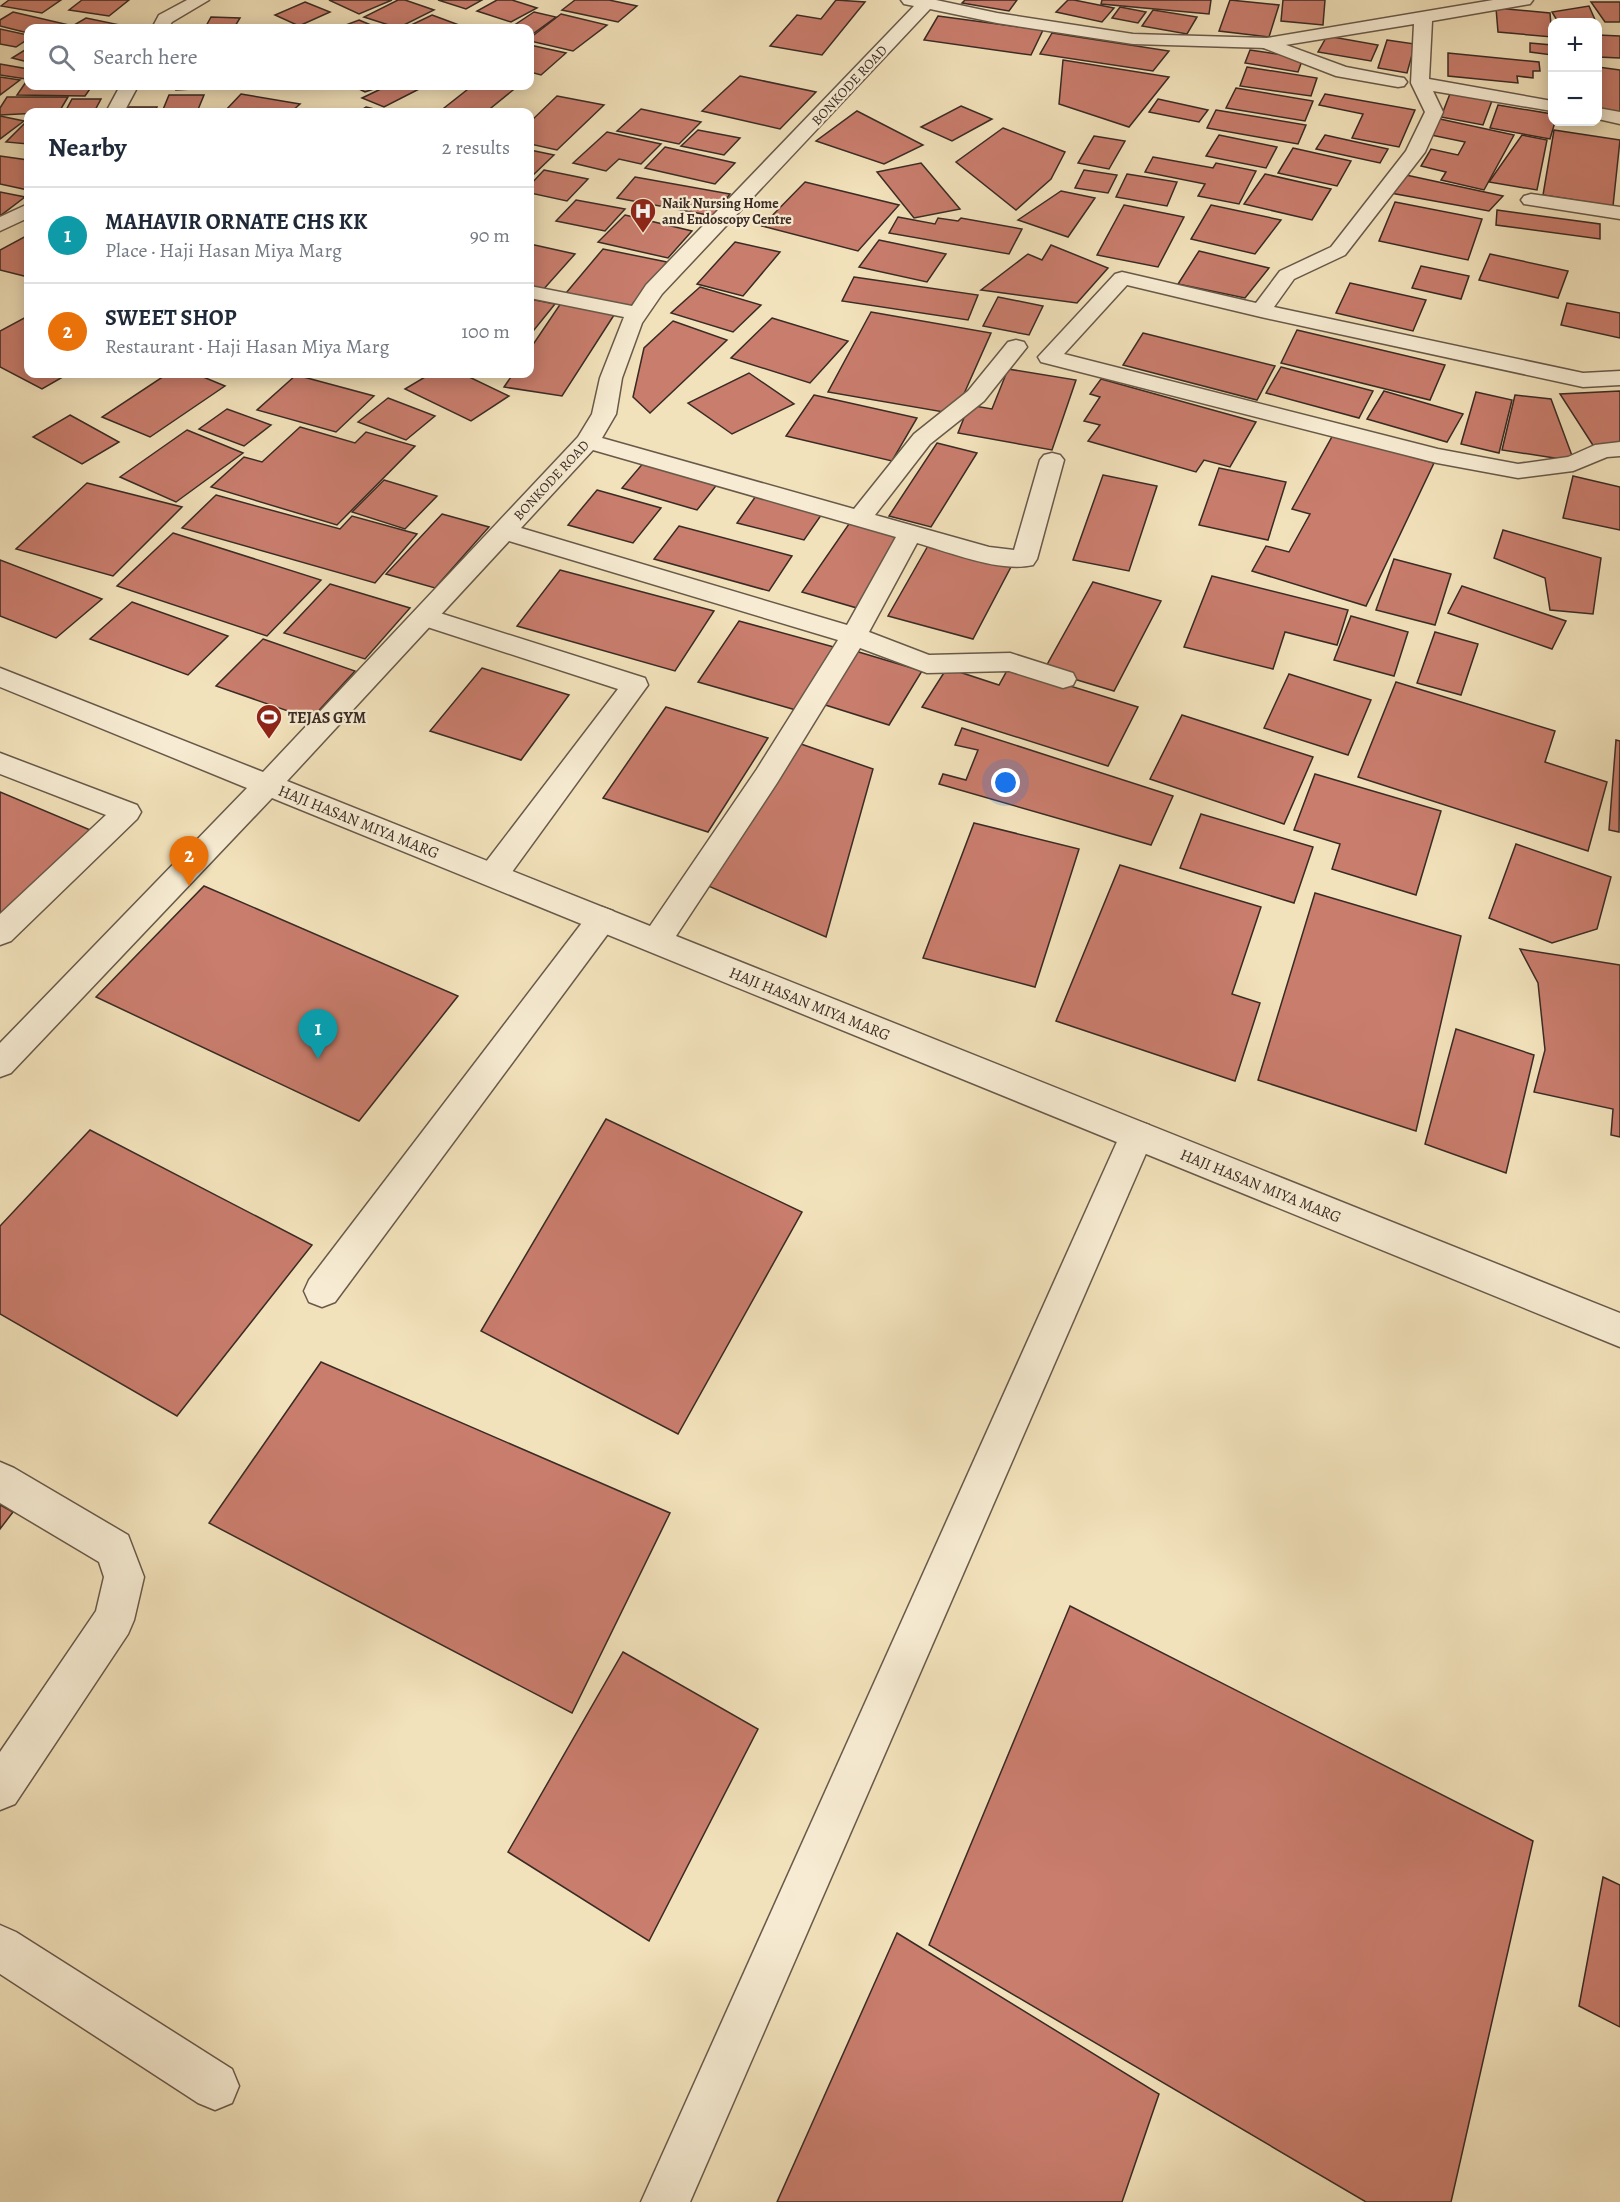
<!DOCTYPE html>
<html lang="en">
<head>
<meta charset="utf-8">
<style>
	:root { --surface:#fff; --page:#f6f6f7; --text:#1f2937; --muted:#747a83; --line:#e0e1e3; --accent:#0f766e }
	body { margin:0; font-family:Alegreya,serif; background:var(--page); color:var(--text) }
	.controls { position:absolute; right:18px; top:18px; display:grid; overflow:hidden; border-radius:12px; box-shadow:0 3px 15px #0003 }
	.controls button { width:54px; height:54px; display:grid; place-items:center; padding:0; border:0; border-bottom:2px solid var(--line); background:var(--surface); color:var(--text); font:30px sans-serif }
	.you { position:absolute; left:1006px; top:783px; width:21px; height:21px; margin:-15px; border:4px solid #fff; border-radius:50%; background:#1a73e8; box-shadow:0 0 0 9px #1a73e833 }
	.badge { display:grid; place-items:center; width:39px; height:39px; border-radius:50%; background:var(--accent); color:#fff; font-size:20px; font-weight:700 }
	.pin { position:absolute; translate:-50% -50px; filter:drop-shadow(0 2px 3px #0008) }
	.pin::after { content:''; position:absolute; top:32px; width:21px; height:18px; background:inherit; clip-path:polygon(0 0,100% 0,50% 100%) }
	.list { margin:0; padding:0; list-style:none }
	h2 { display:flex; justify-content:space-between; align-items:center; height:78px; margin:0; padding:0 24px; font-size:26px }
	h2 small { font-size:20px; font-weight:400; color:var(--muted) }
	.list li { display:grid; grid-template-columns:39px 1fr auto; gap:18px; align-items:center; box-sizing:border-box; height:96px; padding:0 24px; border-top:2px solid var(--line) }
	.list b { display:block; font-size:22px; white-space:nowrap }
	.list p { margin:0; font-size:20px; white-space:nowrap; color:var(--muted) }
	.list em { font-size:20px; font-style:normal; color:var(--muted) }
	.icon { flex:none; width:33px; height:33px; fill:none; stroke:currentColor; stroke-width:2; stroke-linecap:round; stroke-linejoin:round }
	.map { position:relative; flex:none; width:1620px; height:2202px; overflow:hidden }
	.search { position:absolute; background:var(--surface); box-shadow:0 3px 15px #0003; left:24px; top:24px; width:510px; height:66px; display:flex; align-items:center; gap:15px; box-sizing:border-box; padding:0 21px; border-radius:12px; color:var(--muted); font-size:22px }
	.panel { position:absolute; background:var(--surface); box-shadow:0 3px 15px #0003; left:24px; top:108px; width:510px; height:270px; border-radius:12px }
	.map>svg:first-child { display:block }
	.building { fill:#c97d6d; stroke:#3a2b24; stroke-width:1.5 }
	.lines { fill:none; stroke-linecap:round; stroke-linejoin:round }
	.service-casing { stroke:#68594a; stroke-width:3 }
	.pedestrian-casing { stroke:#68594a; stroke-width:3 }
	.minor-casing { stroke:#68594a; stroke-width:3 }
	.service { fill:#f7ecd3; fill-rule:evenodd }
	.pedestrian { fill:#f7ecd3; fill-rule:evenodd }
	.minor { fill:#f7ecd3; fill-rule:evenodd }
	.labels { text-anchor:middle; stroke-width:4.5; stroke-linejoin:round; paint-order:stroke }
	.far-street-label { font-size:14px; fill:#3a2b24; stroke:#f7ecd3 }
	.far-poi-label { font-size:14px; font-weight:bold; fill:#3a2b24; stroke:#f7ecd3; text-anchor:start }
	.poi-label { font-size:16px; font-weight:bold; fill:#3a2b24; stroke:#f7ecd3; text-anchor:start }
	.street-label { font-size:16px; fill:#3a2b24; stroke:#f7ecd3 }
</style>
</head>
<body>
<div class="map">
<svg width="1620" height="2202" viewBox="0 0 1620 2202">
	<rect width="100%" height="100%" fill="#f2e2bb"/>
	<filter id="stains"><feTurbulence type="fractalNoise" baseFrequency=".00333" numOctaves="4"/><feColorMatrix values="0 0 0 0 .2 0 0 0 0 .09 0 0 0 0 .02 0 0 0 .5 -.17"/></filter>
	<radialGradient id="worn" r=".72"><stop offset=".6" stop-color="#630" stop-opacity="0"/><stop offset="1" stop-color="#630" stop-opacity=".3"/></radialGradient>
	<g class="building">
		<polygon points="9,0 61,0 42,13 1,6"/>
		<polygon points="82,0 129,0 109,16 69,10"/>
		<polygon points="329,0 392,0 359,14"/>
		<polygon points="398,0 405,0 434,10 398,28 364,17"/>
		<polygon points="438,0 482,0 466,9"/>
		<polygon points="497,0 512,0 537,8 511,22 477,11"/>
		<polygon points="575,0 609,0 637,6 618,22 562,10"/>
		<polygon points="836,0 865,2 822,55 770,46 797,15 821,19"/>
		<polygon points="965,0 1017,0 1009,11 962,3"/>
		<polygon points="1068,0 1074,0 1114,8 1102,22 1056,12"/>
		<polygon points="1102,0 1211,0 1209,14 1101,4"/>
		<polygon points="1230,0 1279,5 1269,37 1219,31"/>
		<polygon points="1283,0 1325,0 1323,25 1281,21"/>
		<polygon points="305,2 330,12 299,26 275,15"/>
		<polygon points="1591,2 1620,2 1620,22 1605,22"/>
		<polygon points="1589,6 1596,22 1558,22 1552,12"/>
		<polygon points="1120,7 1146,12 1138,23 1112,18"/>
		<polygon points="1496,8 1550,13 1552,37 1498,32"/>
		<polygon points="1153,10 1197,17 1187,34 1142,26"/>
		<polygon points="13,12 69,25 63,28 28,28 28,33 0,26 0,20"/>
		<polygon points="534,12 556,17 530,36 530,28 510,28"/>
		<polygon points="561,14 607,25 573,51 530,41 530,38"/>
		<polygon points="432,15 467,28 405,28"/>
		<polygon points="938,16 1043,30 1031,55 924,40"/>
		<polygon points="211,17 240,18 234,28 205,28"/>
		<polygon points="86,18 120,25 115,28 69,28"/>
		<polygon points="359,20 378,28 338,28"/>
		<polygon points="0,29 28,35 28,39 16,47 0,44"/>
		<polygon points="1052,33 1169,51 1153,71 1040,54"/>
		<polygon points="1598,35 1620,36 1620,58 1598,57"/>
		<polygon points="1327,36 1378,45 1371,61 1318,52"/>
		<polygon points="1387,40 1415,44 1407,73 1378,68"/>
		<polygon points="1530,43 1552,45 1552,55 1530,52"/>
		<polygon points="530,45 566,53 541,75 530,72"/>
		<polygon points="28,48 28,62 12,58"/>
		<polygon points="1250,50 1303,58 1298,72 1245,63"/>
		<polygon points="1448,53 1539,62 1540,71 1533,71 1533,78 1517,76 1518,83 1448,76"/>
		<polygon points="1063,60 1169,77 1129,127 1059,104"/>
		<polygon points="0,64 28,69 28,77 26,79 0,75"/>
		<polygon points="1247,67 1317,78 1311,96 1240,86"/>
		<polygon points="1598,67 1620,70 1620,112 1598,109"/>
		<polygon points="740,76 816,92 780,129 702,111"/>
		<polygon points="0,77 20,80 0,95"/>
		<polygon points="28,79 28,86 92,86 85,96 17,95"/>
		<polygon points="177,86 212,86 211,88 176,90"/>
		<polygon points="353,86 383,86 365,92"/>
		<polygon points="387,86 425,86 384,107 362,98"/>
		<polygon points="472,86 518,86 486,112 439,112"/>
		<polygon points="1236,88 1313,101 1305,121 1226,108"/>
		<polygon points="1451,91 1493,98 1483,125 1441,117"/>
		<polygon points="241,94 300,104 291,112 224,112"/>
		<polygon points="1325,94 1415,110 1399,147 1352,138 1363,114 1319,105"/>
		<polygon points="169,95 204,95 197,112 162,112"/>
		<polygon points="557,96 604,105 557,150 530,144 530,122"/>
		<polygon points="7,97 68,97 59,112 0,115 0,108"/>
		<polygon points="72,99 101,99 94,112 65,112"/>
		<polygon points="1158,99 1208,110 1199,122 1149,112"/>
		<polygon points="1498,105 1552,114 1552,122 1555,122 1550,139 1490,128"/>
		<polygon points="961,106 992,119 952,141 921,127"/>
		<polygon points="123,107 157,107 155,112 121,112"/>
		<polygon points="366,107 387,112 358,112"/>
		<polygon points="641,109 701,122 679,144 617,131"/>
		<polygon points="1216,110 1306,125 1298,144 1207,128"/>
		<polygon points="857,111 923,145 884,164 816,141"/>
		<polygon points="0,116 24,121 0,139"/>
		<polygon points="1440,119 1514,135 1484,190 1441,180 1446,172 1421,166 1431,149 1458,155 1465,142 1431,135"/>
		<polygon points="28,120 28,144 6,142"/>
		<polygon points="1003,128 1065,152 1051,179 1016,210 956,162"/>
		<polygon points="698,130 740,138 724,155 681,146"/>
		<polygon points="1554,130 1620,140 1613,206 1543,195"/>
		<polygon points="607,132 638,139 661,144 641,164 619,159 606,171 573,163"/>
		<polygon points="1219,135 1277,147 1266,168 1206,156"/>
		<polygon points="1325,135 1388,149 1380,163 1316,149"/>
		<polygon points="1522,135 1547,140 1537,190 1489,182"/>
		<polygon points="1094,136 1125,141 1109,169 1078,163"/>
		<polygon points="665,147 735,163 715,184 645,168"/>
		<polygon points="1293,148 1351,161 1337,186 1278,173"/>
		<polygon points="530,150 554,155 530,178"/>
		<polygon points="0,156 28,160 28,190 0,184"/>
		<polygon points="1153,157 1213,168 1216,163 1256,171 1239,204 1198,196 1205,184 1145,172"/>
		<polygon points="921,163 960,209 914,218 877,172"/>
		<polygon points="544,170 588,179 567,201 530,193 530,185"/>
		<polygon points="1084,170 1117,175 1108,193 1075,188"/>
		<polygon points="1127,174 1177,182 1167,206 1116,197"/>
		<polygon points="1265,174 1331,189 1312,220 1244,204"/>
		<polygon points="1406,175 1503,196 1489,211 1385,192"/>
		<polygon points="635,177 730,194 713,216 617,198"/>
		<polygon points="805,182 899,205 858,251 762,226"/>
		<polygon points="1061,191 1095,198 1068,237 1018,220"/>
		<polygon points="0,192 25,197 0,216"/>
		<polygon points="576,200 625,209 605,231 556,221"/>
		<polygon points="1395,202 1482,219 1468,260 1379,241"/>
		<polygon points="1124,205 1184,217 1158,267 1097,255"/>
		<polygon points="1211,205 1281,220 1255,254 1191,239"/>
		<polygon points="1497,210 1600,224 1600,239 1496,225"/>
		<polygon points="625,215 692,231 668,258 598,242"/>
		<polygon points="898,217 935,224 938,218 958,221 961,218 1022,229 1009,254 889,233"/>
		<polygon points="28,235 28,277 0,270 0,250"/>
		<polygon points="879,240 946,254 927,282 859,267"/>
		<polygon points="735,242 780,252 743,296 697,284"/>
		<polygon points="530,244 575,254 542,291 530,288"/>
		<polygon points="1051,245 1108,268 1077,303 981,290 1028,254 1042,260"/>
		<polygon points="603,249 667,262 631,306 566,293"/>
		<polygon points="1199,251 1269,268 1245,298 1178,284"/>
		<polygon points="1490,254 1568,271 1558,298 1479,280"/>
		<polygon points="1421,266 1469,276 1461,299 1412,288"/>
		<polygon points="854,277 978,295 968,320 842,301"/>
		<polygon points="1350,283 1426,300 1413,331 1336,313"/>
		<polygon points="700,287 761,305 733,332 671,313"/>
		<polygon points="998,297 1043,306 1029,335 983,326"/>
		<polygon points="530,299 555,304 530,335"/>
		<polygon points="561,303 616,312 562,396 504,387 513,374 530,374 530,349"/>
		<polygon points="1567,303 1620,313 1620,338 1561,325"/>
		<polygon points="871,312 991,333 955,414 828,392"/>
		<polygon points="28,316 28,374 68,374 42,389 0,367 0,331"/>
		<polygon points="772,318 848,341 810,383 731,358"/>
		<polygon points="673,321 727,340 650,413 633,397 644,348"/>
		<polygon points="1297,330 1445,365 1430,400 1281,363"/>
		<polygon points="1143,333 1275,366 1257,400 1123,365"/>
		<polygon points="1281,367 1373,391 1359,418 1266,393"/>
		<polygon points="1008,369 1076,380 1052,450 958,433 969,405 992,409"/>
		<polygon points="749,373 794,404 732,434 688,403"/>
		<polygon points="167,374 196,374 225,386 150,437 102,417"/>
		<polygon points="430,374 463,374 509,396 471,421 405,389"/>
		<polygon points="296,375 374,396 336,432 257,410"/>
		<polygon points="1101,379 1256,422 1230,467 1204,460 1196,472 1088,441 1100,425 1084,421 1100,397 1090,394"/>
		<polygon points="1384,391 1463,414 1447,442 1367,419"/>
		<polygon points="1620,391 1620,449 1596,450 1560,394"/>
		<polygon points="1476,392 1512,400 1499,453 1461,444"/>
		<polygon points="814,395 917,418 892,461 786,436"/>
		<polygon points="1515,395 1551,399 1574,461 1502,450"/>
		<polygon points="388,398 435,416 406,440 358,422"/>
		<polygon points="227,409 271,425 244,446 199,429"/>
		<polygon points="70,415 119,442 82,464 33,437"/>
		<polygon points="300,427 355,443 366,432 415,446 337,525 211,487 244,457 262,462"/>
		<polygon points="187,430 243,453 176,502 120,477"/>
		<polygon points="1333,435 1434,463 1366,606 1252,571 1266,546 1289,552 1310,514 1292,509"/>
		<polygon points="937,443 977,453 931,527 889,516"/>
		<polygon points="645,461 719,482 697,510 622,488"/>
		<polygon points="1219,468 1286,482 1268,540 1199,525"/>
		<polygon points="1103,475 1157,486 1129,571 1073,560"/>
		<polygon points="1573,476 1620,487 1620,530 1563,518"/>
		<polygon points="384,480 437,496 405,529 352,512"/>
		<polygon points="87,483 182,507 113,576 16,549"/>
		<polygon points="597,490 661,508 633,543 568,525"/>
		<polygon points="758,493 824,511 804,540 737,523"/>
		<polygon points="216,495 340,529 352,516 417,534 375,583 182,528"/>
		<polygon points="442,514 489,527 435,588 386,574"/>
		<polygon points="851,521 904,535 857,608 802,592"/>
		<polygon points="679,526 792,556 769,591 654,559"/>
		<polygon points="1503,530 1601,558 1593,614 1550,610 1545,578 1494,558"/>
		<polygon points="173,533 321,580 267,636 117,586"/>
		<polygon points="929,544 1012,565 973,639 888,616"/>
		<polygon points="1394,559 1451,574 1435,625 1376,610"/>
		<polygon points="0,560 102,599 56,638 0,616"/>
		<polygon points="560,570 714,611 675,671 517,626"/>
		<polygon points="1212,576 1348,610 1337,645 1285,632 1273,669 1184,647"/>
		<polygon points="1093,582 1161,601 1114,691 1044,670"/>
		<polygon points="330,584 410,608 365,659 284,633"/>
		<polygon points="1462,586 1566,621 1552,649 1448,613"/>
		<polygon points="132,602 228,636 188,675 90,639"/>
		<polygon points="1351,616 1408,632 1394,676 1334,660"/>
		<polygon points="739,621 841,649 803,712 698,682"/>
		<polygon points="1435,632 1478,644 1461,695 1417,683"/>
		<polygon points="263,639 355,671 311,719 216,686"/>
		<polygon points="852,650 922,671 889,725 819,703"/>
		<polygon points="1009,667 1138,707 1108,766 922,707 947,668 999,685"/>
		<polygon points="482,668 569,695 521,760 430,731"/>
		<polygon points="1289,674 1371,700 1348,755 1264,728"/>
		<polygon points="1396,682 1555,731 1545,762 1607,782 1588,851 1358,777"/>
		<polygon points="666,707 768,738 708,832 603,798"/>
		<polygon points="1182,715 1313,757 1284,824 1150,779"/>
		<polygon points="962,728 1173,796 1151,845 939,784 943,774 966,780 978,750 955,745"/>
		<polygon points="1616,740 1620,741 1619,832 1609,830"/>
		<polygon points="801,744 873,769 826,937 706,885"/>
		<polygon points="1315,774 1441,811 1416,895 1332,869 1340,844 1294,830"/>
		<polygon points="0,792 95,832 0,924"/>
		<polygon points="1201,814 1313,847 1294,903 1180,868"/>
		<polygon points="974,823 1079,849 1035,987 923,958"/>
		<polygon points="1516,844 1611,877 1597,929 1552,943 1489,918"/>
		<polygon points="1120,865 1261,907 1232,994 1260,1003 1235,1081 1056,1021"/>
		<polygon points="204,886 458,996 359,1121 96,997"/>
		<polygon points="1315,893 1461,936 1416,1131 1258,1080"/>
		<polygon points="1520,949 1620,965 1620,1137 1611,1135 1613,1109 1534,1092 1545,1050 1538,983"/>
		<polygon points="1456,1029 1534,1055 1506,1173 1425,1144"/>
		<polygon points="606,1119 802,1212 678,1434 481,1331"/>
		<polygon points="90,1130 312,1245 177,1416 0,1314 0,1226"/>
		<polygon points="321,1362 670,1513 572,1713 209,1523"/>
		<polygon points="0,1505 13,1512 0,1529"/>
		<polygon points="1070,1606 1533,1841 1451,2202 1366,2202 929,1945"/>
		<polygon points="623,1652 758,1729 649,1941 508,1852"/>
		<polygon points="1603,1877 1620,1885 1620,2027 1579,2006"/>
		<polygon points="897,1933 1159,2094 1122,2202 777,2202"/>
	</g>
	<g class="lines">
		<g class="service-casing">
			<g id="service">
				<polygon points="424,608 645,678 648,685 504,883 493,886 482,883 478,875 482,867 618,689 415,623 411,617 415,611"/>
				<polygon points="0,753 137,805 141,812 137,819 11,941 0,945 0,914 106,815 0,774"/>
				<polygon points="602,907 613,911 617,919 613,927 335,1302 322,1307 309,1302 304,1291 309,1280 591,911"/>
				<polygon points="1137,1121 1149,1125 1154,1135 690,2202 641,2202 1120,1135 1125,1125"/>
				<polygon points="0,1462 14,1468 128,1535 144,1577 134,1620 128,1634 15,1804 0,1810 0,1752 96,1611 104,1577 99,1562 0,1503"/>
				<polygon points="0,1925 16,1932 232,2069 239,2086 232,2103 215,2110 198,2103 0,1974"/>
			</g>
		</g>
		<g class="pedestrian-casing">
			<polygon id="pedestrian" points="1267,38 1346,67 1398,77 1404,78 1407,82 1404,86 1398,87 1336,76 1261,47 1258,43 1261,39"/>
		</g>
		<g class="minor-casing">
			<g id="minor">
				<polygon points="187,0 209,0 172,22 168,28 152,28 159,15"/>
				<path d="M 901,0 L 936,0 L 997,13 L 1133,34 L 1267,38 L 1493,0 L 1533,0 L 1530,4 L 1524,5 L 1432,21 L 1429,79 L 1552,101 L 1552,111 L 1433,91 L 1443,112 L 1425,152 L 1345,255 L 1294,279 L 1274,307 L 1583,373 L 1620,371 L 1620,385 L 1583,387 L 1261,317 L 1127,285 L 1064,354 L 1438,449 L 1518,464 L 1568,457 L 1595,445 L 1620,442 L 1620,456 L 1607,457 L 1573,471 L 1518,478 L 1437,463 L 1041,362 L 1038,357 L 1115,274 L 1122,272 L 1256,303 L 1280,271 L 1331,247 L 1406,151 L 1425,112 L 1411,83 L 1414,24 L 1267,48 L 1133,44 L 997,23 L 930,9 L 662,294 L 642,323 L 622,378 L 616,414 L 602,438 L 854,509 L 914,434 L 968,391 L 1008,342 L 1016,340 L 1024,342 L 1027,347 L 984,401 L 930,444 L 875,515 L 989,547 L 1014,550 L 1040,460 L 1044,455 L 1052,453 L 1060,455 L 1064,460 L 1037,559 L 1033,565 C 1000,573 949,552 917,543 L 869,632 L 929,655 L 1010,653 L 1073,673 L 1076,679 L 1073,685 L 1063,688 L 1009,671 L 927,673 L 860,648 L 777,783 L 676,936 L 1620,1313 L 1620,1347 L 272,798 L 11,1073 L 0,1077 L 0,1043 L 247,788 L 0,687 L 0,668 L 263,772 L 578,437 L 592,414 L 600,378 L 624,317 L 530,298 L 530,286 L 632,306 L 646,285 L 914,6 L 904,4 ZM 593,450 L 896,537 L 847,625 L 521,528 ZM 509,541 L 838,640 L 757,769 L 650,926 L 287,781 Z"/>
				<polygon points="120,86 138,86 124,112 106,112"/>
				<polygon points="1598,108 1620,112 1620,124 1598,119"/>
				<polygon points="1531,194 1620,207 1620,219 1524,204 1521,200 1524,196"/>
				<polygon points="28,204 28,218 0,231 0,217"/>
			</g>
		</g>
		<use href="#service" class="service"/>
		<use href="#pedestrian" class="pedestrian"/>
		<use href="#minor" class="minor"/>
	</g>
	<defs>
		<g id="hospital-pin" transform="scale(1.35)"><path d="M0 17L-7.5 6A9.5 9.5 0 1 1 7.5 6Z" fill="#8f2418" stroke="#f7ecd3"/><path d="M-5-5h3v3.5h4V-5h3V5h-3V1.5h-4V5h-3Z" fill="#fff"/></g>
		<g id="stadium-pin" transform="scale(1.35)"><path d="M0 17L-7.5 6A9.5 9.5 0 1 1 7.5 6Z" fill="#8f2418" stroke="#f7ecd3"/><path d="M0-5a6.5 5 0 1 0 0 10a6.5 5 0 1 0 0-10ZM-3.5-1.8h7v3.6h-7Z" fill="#fff"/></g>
	</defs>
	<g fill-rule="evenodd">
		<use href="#hospital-pin" x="643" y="211"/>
		<use href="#stadium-pin" x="269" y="717"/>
	</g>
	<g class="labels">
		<g class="far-street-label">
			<text transform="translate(849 85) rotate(-47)" y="5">BONKODE ROAD</text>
			<text transform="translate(551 480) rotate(-47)" y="5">BONKODE ROAD</text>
		</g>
		<g class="far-poi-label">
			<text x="662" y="208">Naik Nursing Home<tspan x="662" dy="16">and Endoscopy Centre</tspan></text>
		</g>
		<g class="poi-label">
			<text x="288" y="723">TEJAS GYM</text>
		</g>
		<g class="street-label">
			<text transform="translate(359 821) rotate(22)" y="6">HAJI HASAN MIYA MARG</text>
			<text transform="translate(810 1003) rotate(22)" y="6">HAJI HASAN MIYA MARG</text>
			<text transform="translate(1261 1185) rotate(22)" y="6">HAJI HASAN MIYA MARG</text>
		</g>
	</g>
	<rect width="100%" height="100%" filter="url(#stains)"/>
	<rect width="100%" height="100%" fill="url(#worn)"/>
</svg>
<div class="controls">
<button>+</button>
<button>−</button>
</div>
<div class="you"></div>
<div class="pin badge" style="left:318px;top:1059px;background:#0f9aa8">1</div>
<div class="pin badge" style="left:189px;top:886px;background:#e8710a">2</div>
<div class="search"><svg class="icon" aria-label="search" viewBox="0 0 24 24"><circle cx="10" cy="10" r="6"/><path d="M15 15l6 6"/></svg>Search here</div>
<section class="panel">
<h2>Nearby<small>2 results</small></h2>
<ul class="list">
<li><span class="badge" style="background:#0f9aa8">1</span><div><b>MAHAVIR ORNATE CHS KK</b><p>Place · Haji Hasan Miya Marg</p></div><em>90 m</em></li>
<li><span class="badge" style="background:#e8710a">2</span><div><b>SWEET SHOP</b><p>Restaurant · Haji Hasan Miya Marg</p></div><em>100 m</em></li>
</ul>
</section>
</div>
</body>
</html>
